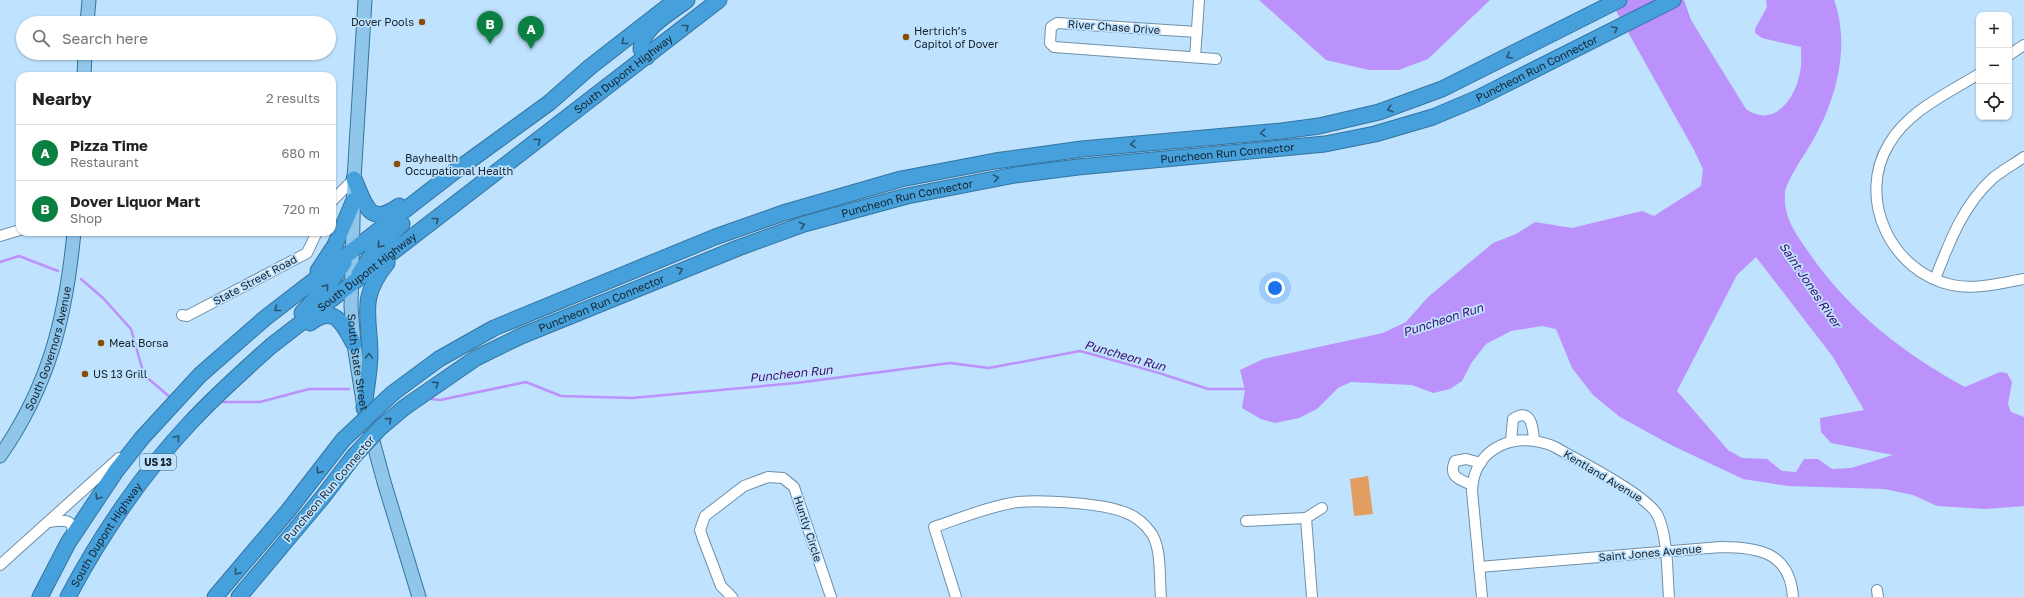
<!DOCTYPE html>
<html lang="en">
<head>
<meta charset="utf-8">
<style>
	:root { --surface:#fff; --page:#f2f2f2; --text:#222; --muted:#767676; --line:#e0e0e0; --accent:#0b8043 }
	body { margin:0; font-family:"Golos Text",sans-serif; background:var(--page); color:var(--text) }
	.controls { position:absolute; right:12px; top:12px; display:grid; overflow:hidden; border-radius:8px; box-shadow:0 1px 3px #0004 }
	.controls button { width:36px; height:36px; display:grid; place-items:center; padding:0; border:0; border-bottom:1px solid var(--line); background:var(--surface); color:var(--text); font:20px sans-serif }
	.you { position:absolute; left:1275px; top:288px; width:14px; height:14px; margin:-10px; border:3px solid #fff; border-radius:50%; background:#1a73e8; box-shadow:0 0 0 6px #1a73e833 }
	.badge { display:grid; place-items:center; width:26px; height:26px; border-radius:50%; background:var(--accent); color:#fff; font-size:13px; font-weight:700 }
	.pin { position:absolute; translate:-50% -33px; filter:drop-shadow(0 1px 2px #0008) }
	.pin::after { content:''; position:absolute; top:21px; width:14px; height:12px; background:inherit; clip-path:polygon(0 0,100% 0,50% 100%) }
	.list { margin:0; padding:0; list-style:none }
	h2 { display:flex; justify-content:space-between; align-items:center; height:52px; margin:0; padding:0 16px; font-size:17px }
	h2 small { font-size:13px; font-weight:400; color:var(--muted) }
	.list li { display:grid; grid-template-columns:26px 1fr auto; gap:12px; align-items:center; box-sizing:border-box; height:56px; padding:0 16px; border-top:1px solid var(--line) }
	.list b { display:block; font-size:15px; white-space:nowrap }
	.list p { margin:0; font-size:13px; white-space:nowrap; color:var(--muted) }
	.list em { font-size:13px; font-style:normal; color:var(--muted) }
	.icon { flex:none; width:22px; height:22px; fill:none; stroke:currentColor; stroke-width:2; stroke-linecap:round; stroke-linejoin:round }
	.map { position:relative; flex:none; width:2024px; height:597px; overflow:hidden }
	.search { position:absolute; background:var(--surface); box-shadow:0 1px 3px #0004; left:16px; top:16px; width:320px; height:44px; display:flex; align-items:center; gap:10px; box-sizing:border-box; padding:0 14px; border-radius:22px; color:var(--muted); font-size:15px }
	.panel { position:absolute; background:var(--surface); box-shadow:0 1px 3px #0004; left:16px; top:72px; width:320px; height:164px; border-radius:12px }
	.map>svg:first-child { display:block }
	.green { fill:#e29d60 }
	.water { fill:#bb91fb; fill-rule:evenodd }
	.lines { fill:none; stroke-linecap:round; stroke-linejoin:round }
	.stream { stroke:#bb91fb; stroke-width:2.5 }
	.minor-casing { stroke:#6f90a9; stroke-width:12 }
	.major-casing { stroke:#35749f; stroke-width:15 }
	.highway-casing { stroke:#35749f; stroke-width:17 }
	.minor { stroke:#fff; stroke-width:10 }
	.major { stroke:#8fc6ea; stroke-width:13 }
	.highway { stroke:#45a0dc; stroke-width:15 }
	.highway-bridge-casing { stroke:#35749f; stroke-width:17; stroke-linecap:butt }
	.highway-bridge { stroke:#45a0dc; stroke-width:15 }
	.oneway { stroke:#295573 }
	.poi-dot { fill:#884d08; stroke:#bfe2fe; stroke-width:1.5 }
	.labels { text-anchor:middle; stroke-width:3.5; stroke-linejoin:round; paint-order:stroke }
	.shield { fill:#bfe2fe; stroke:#495c6c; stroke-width:1 }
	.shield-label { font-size:10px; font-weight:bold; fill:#16232d }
	.poi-label { font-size:11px; fill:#16232d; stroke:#bfe2fe; text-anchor:start }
	.street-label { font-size:11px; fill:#16232d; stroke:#bfe2fe }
	.water-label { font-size:12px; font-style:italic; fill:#3c0969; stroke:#bfe2fe }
</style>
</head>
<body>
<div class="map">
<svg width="2024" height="597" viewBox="0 0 2024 597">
	<rect width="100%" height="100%" fill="#bfe2fe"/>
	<polygon class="green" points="1368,476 1373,514 1354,516 1350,479"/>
	<g class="water">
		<polygon points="1259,0 1490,0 1428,59 1399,70 1369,70 1326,60"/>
		<path d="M 1610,0 L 1684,0 L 1691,20 L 1746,109 C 1774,129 1796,98 1800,72 C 1802,64 1801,56 1801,47 L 1762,38 L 1755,33 L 1755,29 L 1767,7 L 1766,0 L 1834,0 C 1851,46 1836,101 1812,142 C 1806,152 1786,182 1785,192 C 1783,216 1794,231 1807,250 C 1848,310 1902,353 1965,387 L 2000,372 L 2007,373 L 2012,382 L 2008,404 L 2011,412 L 2024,417 L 2024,506 L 1986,509 L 1937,506 L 1913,495 L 1884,489 L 1788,486 L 1743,479 L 1671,445 L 1620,417 L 1593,395 L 1572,368 L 1556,329 L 1542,326 L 1511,331 L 1486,344 L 1472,362 L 1462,381 L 1450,389 L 1433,393 L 1412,385 L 1351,382 L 1338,388 L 1317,409 L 1299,418 L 1275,423 L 1261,419 L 1242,408 L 1245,390 L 1240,370 L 1263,359 L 1383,333 L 1406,322 L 1428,297 L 1493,243 L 1516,234 L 1535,222 L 1572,228 L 1642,211 L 1654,216 L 1701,186 L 1703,169 L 1694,150 ZM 1756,257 L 1833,357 L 1864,410 L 1820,418 L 1821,432 L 1831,443 L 1893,455 L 1851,468 L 1832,469 L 1818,459 L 1804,459 L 1796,472 L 1782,471 L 1767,459 L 1742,458 L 1728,450 L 1677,391 L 1737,275 Z"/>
	</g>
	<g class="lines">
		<g class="stream">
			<polyline points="0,262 19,256 58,271"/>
			<polyline points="81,279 103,298 131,329 144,375 171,398"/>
			<polyline points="431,399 440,400 526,382 561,396 632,398 796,383 950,363 989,368 1080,351 1156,372 1208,389 1248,389"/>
			<polyline points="220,402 260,402 309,389 349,389"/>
		</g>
		<g class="minor-casing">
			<g id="minor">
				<polyline points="1197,32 1057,23 1051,27 1050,43 1054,47 1216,59"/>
				<polyline points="2009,55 2024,45"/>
				<polyline points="1195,57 1199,0"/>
				<path d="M 1979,74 C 1948,93 1908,111 1889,144 C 1856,198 1891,272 1952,285 C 1976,290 2001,283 2024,279"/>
				<polyline points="332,201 354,179"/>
				<polyline points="0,236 20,230"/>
				<path d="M 1935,279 C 1949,243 1963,205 1993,178 C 2003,170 2014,164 2024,157"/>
				<polyline points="182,315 187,316 307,253 317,232"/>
				<path d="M 1511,441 L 1513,419 C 1531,407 1533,427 1534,440"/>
				<path d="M 1472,485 C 1459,479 1448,477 1455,461 L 1466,459 L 1481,463"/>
				<polyline points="1306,518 1312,597"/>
				<polyline points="1246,521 1306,518 1322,508"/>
				<path d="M 49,522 C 62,520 77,518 71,536"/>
				<polyline points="0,565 119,458"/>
				<path d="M 1479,567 L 1721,547 C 1758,547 1790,552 1793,597"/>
				<polyline points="1877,590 1878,597"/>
				<polyline points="732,597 721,586 703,539 700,530 705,516 744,486 768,477 783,478 794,487 831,597"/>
				<path d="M 956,597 L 934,527 C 961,518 990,506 1018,502 C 1044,500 1101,503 1124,512 C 1136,516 1145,524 1152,534 C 1162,551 1159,578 1161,597"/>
				<path d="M 1482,597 L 1472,491 C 1474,446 1517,430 1555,447 C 1577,460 1648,495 1658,516 C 1668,538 1667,573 1669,597"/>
			</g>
		</g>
		<g class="major-casing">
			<g id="major">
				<path id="s1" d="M 365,0 L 354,179 L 351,307 L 354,344 L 364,408 L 384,482 L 419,597"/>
				<polyline points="87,23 89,0"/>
				<polyline points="84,76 85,53"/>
				<path id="s2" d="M 0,456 C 49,386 66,317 74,232"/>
			</g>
		</g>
		<g class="highway-casing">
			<g id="highway">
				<path d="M 647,57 L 641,49 C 641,28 672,12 687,0"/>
				<path d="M 354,179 C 365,203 368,228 399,206"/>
				<polyline points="318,271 335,245 354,200"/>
				<polyline points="359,274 374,251 402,224"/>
				<polyline points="302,313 331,281 344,263"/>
				<path d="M 310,323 C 335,304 343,324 354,344"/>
				<polyline points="393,393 439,359 494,328 715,237 783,213 901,179 995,161 1082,149 1282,131 1319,126 1379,112 1442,89 1619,0"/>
				<path id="s3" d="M 405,407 L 476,358 L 521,336 L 738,248 L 804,224 L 907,196 L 1015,175 L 1078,167 L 1325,144 L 1375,134 L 1433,117 L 1478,98 L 1673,0"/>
				<path d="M 364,408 C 366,390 370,371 370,353 C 369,313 359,298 387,263"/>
				<polyline points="40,597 68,543 116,471 142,438 200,375 264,319 454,172 549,103 590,67 676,0"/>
				<path id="s4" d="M 68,597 C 100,536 143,473 190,423 C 215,396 243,371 271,346 L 719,0"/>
				<polyline points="215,597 288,511 343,440"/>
				<polyline points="239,597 322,498 354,456"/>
			</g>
		</g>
		<use href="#minor" class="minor"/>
		<use href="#major" class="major"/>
		<use href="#highway" class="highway"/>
		<g class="highway-bridge-casing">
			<g id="highway-bridge">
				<polyline points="343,440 393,393"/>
				<polyline points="354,456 380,428 405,407"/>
			</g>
		</g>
		<use href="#highway-bridge" class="highway-bridge"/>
	</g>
	<defs><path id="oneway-chevron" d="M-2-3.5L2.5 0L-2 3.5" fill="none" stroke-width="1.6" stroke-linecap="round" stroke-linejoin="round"/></defs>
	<g class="oneway">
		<use href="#oneway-chevron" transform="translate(686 27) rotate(-38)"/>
		<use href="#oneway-chevron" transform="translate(1615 29) rotate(-27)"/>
		<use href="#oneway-chevron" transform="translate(624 42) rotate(142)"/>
		<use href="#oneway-chevron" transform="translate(1509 56) rotate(153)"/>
		<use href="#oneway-chevron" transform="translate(1390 109) rotate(162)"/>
		<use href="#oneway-chevron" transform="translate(1263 133) rotate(175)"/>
		<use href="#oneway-chevron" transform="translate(538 141) rotate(-37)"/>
		<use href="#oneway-chevron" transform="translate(1133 144) rotate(175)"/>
		<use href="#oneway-chevron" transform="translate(996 178) rotate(-10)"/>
		<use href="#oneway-chevron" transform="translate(436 220) rotate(-38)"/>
		<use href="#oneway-chevron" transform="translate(802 225) rotate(-18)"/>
		<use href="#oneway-chevron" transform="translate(380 245) rotate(132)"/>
		<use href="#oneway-chevron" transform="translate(680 270) rotate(-22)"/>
		<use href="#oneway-chevron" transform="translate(326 287) rotate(-49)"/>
		<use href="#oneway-chevron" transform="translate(277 309) rotate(142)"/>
		<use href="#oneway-chevron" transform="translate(369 356) rotate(-88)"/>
		<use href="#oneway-chevron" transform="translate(436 384) rotate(-34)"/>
		<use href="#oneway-chevron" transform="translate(389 420) rotate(-42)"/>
		<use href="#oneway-chevron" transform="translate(177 438) rotate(-50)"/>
		<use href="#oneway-chevron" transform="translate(319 471) rotate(126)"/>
		<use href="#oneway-chevron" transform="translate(98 497) rotate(123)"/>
		<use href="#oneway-chevron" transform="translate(237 572) rotate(130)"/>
	</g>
	<g class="poi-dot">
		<circle cx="422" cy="22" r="4"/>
		<circle cx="906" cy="37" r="4"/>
		<circle cx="397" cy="164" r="4"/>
		<circle cx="101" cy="343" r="4"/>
		<circle cx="85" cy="374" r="4"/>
	</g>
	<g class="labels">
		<rect class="shield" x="140" y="454" width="36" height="16" rx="3"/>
		<g class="shield-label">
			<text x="158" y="466">US 13</text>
		</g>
		<g class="poi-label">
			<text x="414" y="26" text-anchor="end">Dover Pools</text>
			<text x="914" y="35">Hertrich’s<tspan x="914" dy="13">Capitol of Dover</tspan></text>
			<text x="405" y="162">Bayhealth<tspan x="405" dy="13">Occupational Health</tspan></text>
			<text x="109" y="347">Meat Borsa</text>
			<text x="93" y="378">US 13 Grill</text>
		</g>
		<g class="street-label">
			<text transform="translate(1114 27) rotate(4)" y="4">River Chase Drive</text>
			<text dy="4" stroke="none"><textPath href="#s3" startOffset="1195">Puncheon Run Connector</textPath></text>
			<text dy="4" stroke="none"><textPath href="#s4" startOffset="770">South Dupont Highway</textPath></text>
			<text dy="4" stroke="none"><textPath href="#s3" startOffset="871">Puncheon Run Connector</textPath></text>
			<text dy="4" stroke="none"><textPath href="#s3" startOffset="547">Puncheon Run Connector</textPath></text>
			<text dy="4" stroke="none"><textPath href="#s4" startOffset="446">South Dupont Highway</textPath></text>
			<text transform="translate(255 280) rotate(-28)" y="4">State Street Road</text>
			<text dy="4" stroke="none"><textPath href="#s3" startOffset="223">Puncheon Run Connector</textPath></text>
			<text dy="4" stroke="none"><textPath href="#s2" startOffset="119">South Governors Avenue</textPath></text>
			<text dy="4" stroke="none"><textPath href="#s1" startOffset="363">South State Street</textPath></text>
			<text transform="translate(1603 476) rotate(31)" y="4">Kentland Avenue</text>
			<text transform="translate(329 489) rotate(-50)" y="4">Puncheon Run Connector</text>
			<text transform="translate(808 529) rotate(72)" y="4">Huntly Circle</text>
			<text dy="4" stroke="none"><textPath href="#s4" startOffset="73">South Dupont Highway</textPath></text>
			<text transform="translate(1650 553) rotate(-5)" y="4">Saint Jones Avenue</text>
		</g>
		<g class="water-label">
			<text transform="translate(1810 285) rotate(56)" y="4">Saint Jones River</text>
			<text transform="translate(1443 320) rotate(-18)" y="4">Puncheon Run</text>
			<text transform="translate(1125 356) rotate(16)" y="4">Puncheon Run</text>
			<text transform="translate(791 374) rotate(-6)" y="4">Puncheon Run</text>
		</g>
	</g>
</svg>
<div class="controls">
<button>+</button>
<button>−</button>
<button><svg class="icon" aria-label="locate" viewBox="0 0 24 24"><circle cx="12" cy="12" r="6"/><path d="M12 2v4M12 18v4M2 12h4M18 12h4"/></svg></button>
</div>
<div class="you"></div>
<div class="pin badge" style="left:531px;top:49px">A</div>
<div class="pin badge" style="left:490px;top:44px">B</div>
<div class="search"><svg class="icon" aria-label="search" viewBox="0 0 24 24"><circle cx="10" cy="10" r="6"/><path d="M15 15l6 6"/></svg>Search here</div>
<section class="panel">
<h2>Nearby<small>2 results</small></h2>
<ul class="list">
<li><span class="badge">A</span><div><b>Pizza Time</b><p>Restaurant</p></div><em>680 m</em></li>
<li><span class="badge">B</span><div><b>Dover Liquor Mart</b><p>Shop</p></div><em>720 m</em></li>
</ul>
</section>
</div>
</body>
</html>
